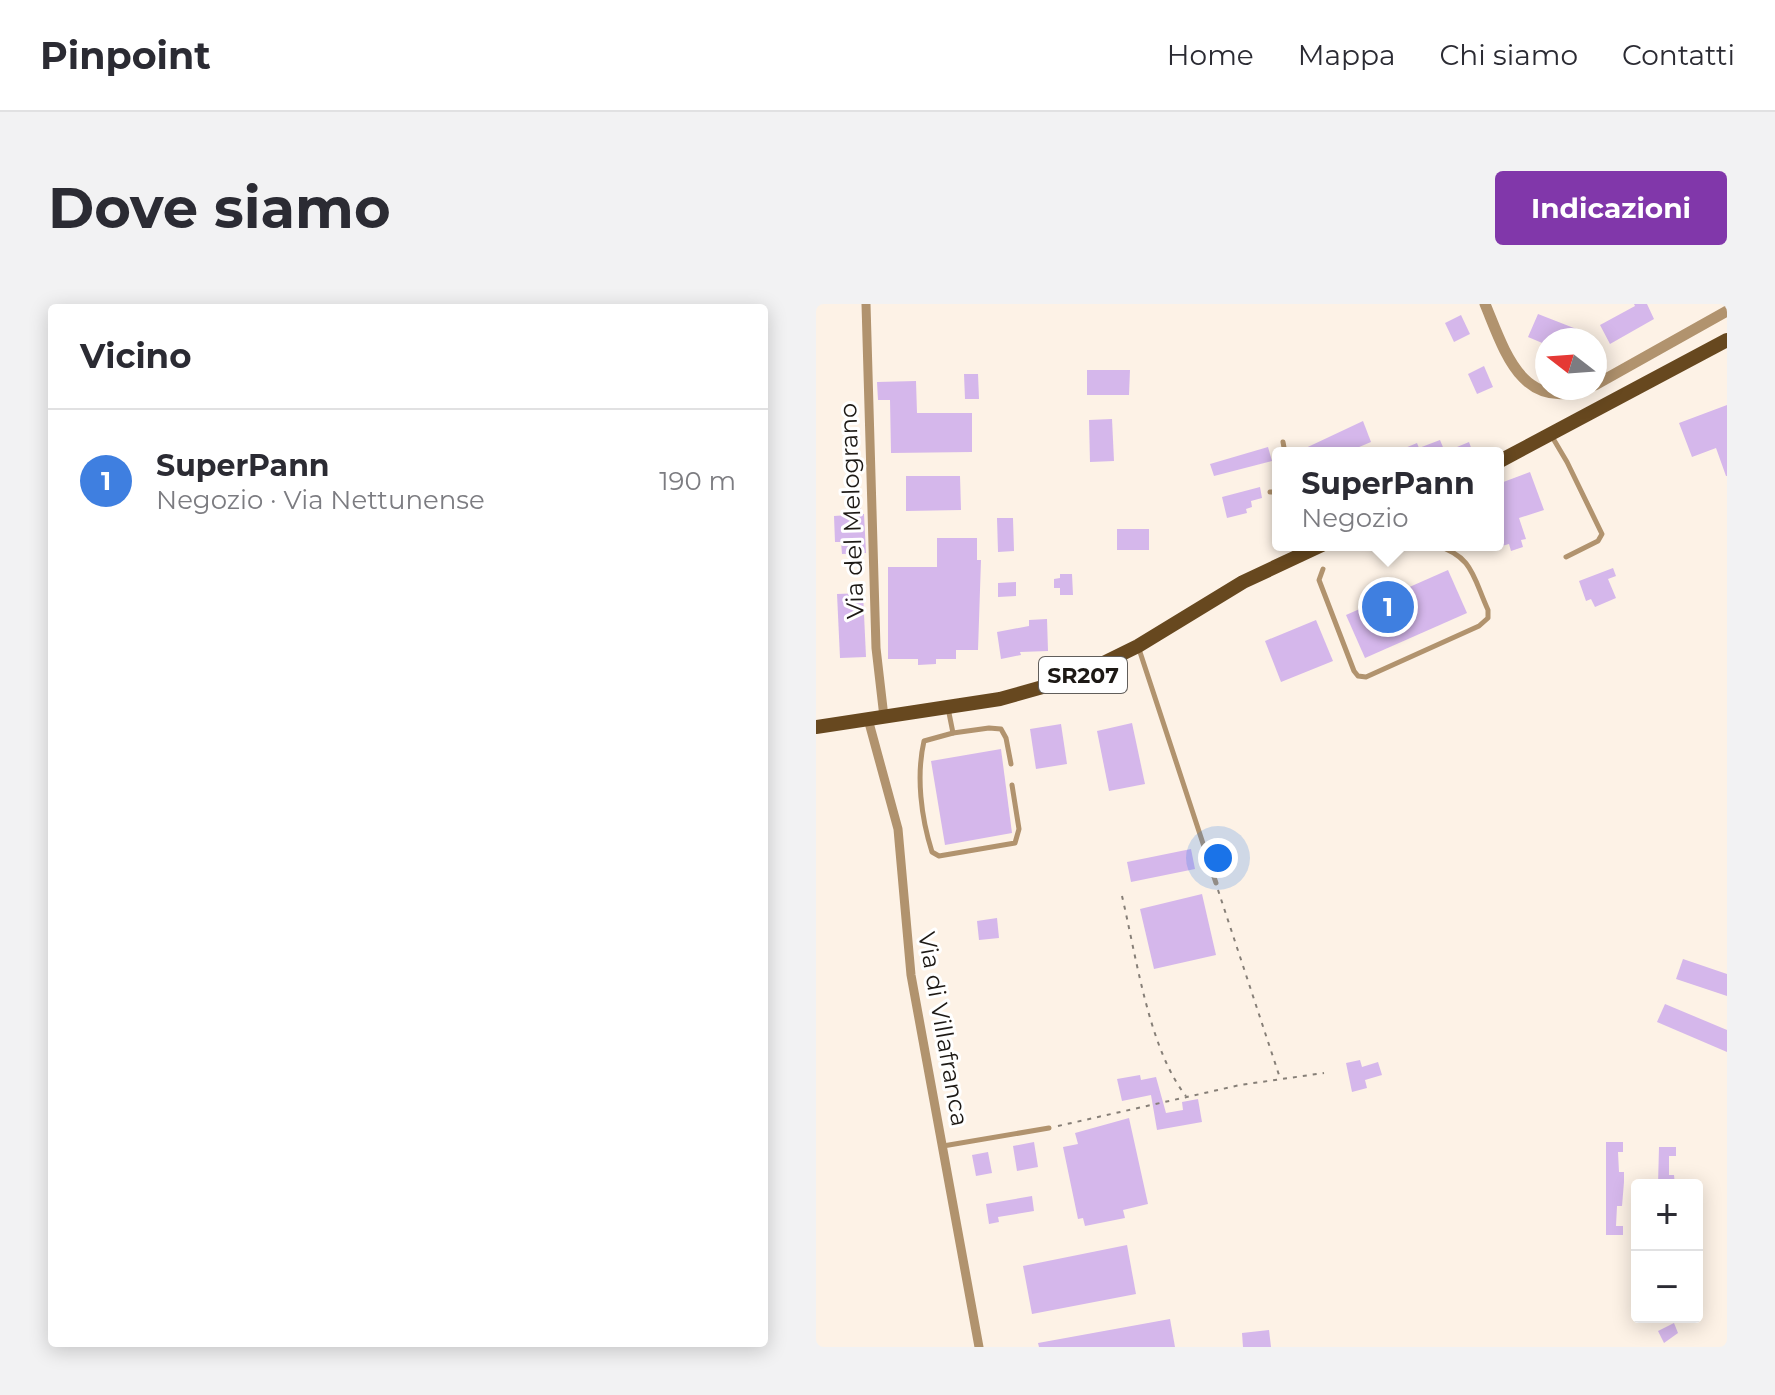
<!DOCTYPE html>
<html lang="it">
<head>
<meta charset="utf-8">
<style>
	:root { --surface:#fff; --page:#f2f2f3; --text:#2b2b33; --muted:#7c7c81; --line:#e1e1e2; --accent:#8137aa }
	body { margin:0; font-family:Montserrat,sans-serif; background:var(--page); color:var(--text) }
	.controls { position:absolute; right:24px; bottom:24px; display:grid; overflow:hidden; border-radius:8px; box-shadow:0 4px 20px #0003 }
	.controls button { width:72px; height:72px; display:grid; place-items:center; padding:0; border:0; border-bottom:2px solid var(--line); background:var(--surface); color:var(--text); font:40px sans-serif }
	.compass { position:absolute; left:719px; top:24px; width:72px; height:72px; border-radius:50%; background:var(--surface); box-shadow:0 4px 20px #0003; rotate:287deg }
	.you { position:absolute; left:402px; top:554px; width:28px; height:28px; margin:-20px; border:6px solid #fff; border-radius:50%; background:#1a73e8; box-shadow:0 0 0 12px #1a73e833 }
	.badge { display:grid; place-items:center; width:52px; height:52px; border-radius:50%; background:var(--accent); color:#fff; font-size:26px; font-weight:700 }
	.pin { position:absolute; translate:-50% -50%; border:4px solid #fff; box-shadow:0 2px 8px #0006 }
	.popup { position:absolute; left:456px; top:143px; width:232px; height:104px; box-sizing:border-box; display:grid; place-content:center; border-radius:8px; background:var(--surface); filter:drop-shadow(0 2px 6px #0005); font-size:26px; white-space:nowrap; color:var(--muted) }
	.popup b { font-size:30px; color:var(--text) }
	.popup::after { content:''; position:absolute; left:50%; top:100%; margin-left:-16px; border:16px solid transparent; border-top-color:var(--surface) }
	.list { margin:0; padding:0; list-style:none }
	h2 { display:flex; justify-content:space-between; align-items:center; height:104px; margin:0; padding:0 32px; font-size:34px }
	h2 small { font-size:26px; font-weight:400; color:var(--muted) }
	.list li { display:grid; grid-template-columns:52px 1fr auto; gap:24px; align-items:center; box-sizing:border-box; height:144px; padding:0 32px; border-top:2px solid var(--line) }
	.list b { display:block; font-size:30px; white-space:nowrap }
	.list p { margin:0; font-size:26px; white-space:nowrap; color:var(--muted) }
	.list em { font-size:26px; font-style:normal; color:var(--muted) }
	.map { position:relative; flex:none; width:911px; height:1043px; overflow:hidden; border-radius:8px }
	header { display:flex; align-items:center; gap:48px; box-sizing:border-box; height:112px; padding:0 40px; background:var(--surface); border-bottom:2px solid var(--line) }
	header strong { font-size:38px }
	nav { display:flex; gap:44px; margin-inline-start:auto; font-size:28px }
	.intro { display:flex; align-items:center; justify-content:space-between; box-sizing:border-box; height:192px; padding:0 48px }
	h1 { margin:0; font-size:56px }
	.button { padding:20px 36px; border-radius:8px; background:var(--accent); color:#fff; font-size:28px; font-weight:700 }
	main { display:flex; gap:48px; padding:0 48px }
	aside { flex:1; background:var(--surface); border-radius:8px; box-shadow:0 4px 20px #0003 }
	.map>svg:first-child { display:block }
	.building { fill:#d5b7eb }
	.lines { fill:none; stroke-linecap:round; stroke-linejoin:round }
	.path { stroke:#867f77; stroke-width:2; stroke-dasharray:4 6; stroke-linecap:butt }
	.service { stroke:#b1936e; stroke-width:5 }
	.minor { stroke:#b1936e; stroke-width:9 }
	.tertiary { stroke:#b1936e; stroke-width:11 }
	.primary { stroke:#67481f; stroke-width:14 }
	.labels { text-anchor:middle; stroke-width:6; stroke-linejoin:round; paint-order:stroke }
	.shield { fill:#fff; stroke:#615e5b; stroke-width:2 }
	.shield-label { font-size:22px; font-weight:bold; fill:#1d1915 }
	.street-label { font-size:24px; fill:#1d1915; stroke:#fff }
</style>
</head>
<body>
<header>
<strong>Pinpoint</strong>
<nav><a>Home</a><a>Mappa</a><a>Chi siamo</a><a>Contatti</a></nav>
</header>
<div class="intro"><h1>Dove siamo</h1><a class="button">Indicazioni</a></div>
<main>
<aside>
<h2>Vicino<small></small></h2>
<ul class="list">
<li><span class="badge" style="background:#3f7fe0">1</span><div><b>SuperPann</b><p>Negozio · Via Nettunense</p></div><em>190 m</em></li>
</ul>
</aside>
<div class="map">
<svg width="911" height="1043" viewBox="0 0 911 1043">
	<rect width="100%" height="100%" fill="#fdf2e6"/>
	<g class="building">
		<polygon points="818,0 831,0 838,15 794,40 784,21 819,2"/>
		<polygon points="722,10 763,26 759,36 731,36 731,41 712,33"/>
		<polygon points="645,11 654,30 638,38 629,19"/>
		<polygon points="668,62 677,83 661,90 652,70"/>
		<polygon points="271,66 314,66 313,91 271,91"/>
		<polygon points="148,70 162,70 163,95 149,95"/>
		<polygon points="100,77 101,109 156,109 156,148 75,149 74,96 62,96 61,78"/>
		<polygon points="911,101 911,172 910,172 900,144 876,153 863,119"/>
		<polygon points="296,115 298,157 274,158 273,116"/>
		<polygon points="547,117 555,138 529,149 479,149"/>
		<polygon points="624,136 629,148 653,138 657,149 577,149 601,139 603,144"/>
		<polygon points="452,143 456,157 398,172 394,160"/>
		<polygon points="714,168 728,206 703,214 710,235 705,236 707,243 695,247 693,240 682,243 682,180"/>
		<polygon points="90,172 144,172 145,206 90,207"/>
		<polygon points="444,183 446,194 435,197 436,203 430,205 431,209 411,214 406,193"/>
		<polygon points="43,185 45,210 48,210 50,249 26,250 25,238 19,238 18,212 32,211 30,186"/>
		<polygon points="181,214 197,214 198,247 182,248"/>
		<rect x="301" y="225" width="32" height="21"/>
		<polygon points="121,234 161,234 161,256 165,256 162,346 140,346 140,355 120,355 120,360 102,361 102,355 72,355 72,263 121,263"/>
		<polygon points="797,264 800,272 792,275 800,294 779,303 775,295 770,297 763,277"/>
		<polygon points="632,266 651,309 549,354 530,311"/>
		<polygon points="244,270 256,270 257,291 244,291 244,284 238,284 238,275 244,274"/>
		<polygon points="200,278 200,292 182,293 182,279"/>
		<polygon points="47,289 50,353 24,354 21,290"/>
		<polygon points="231,315 232,347 204,348 205,351 185,355 181,328 213,322 213,316"/>
		<polygon points="500,316 517,357 465,378 449,337"/>
		<polygon points="316,419 329,480 293,487 281,427"/>
		<polygon points="245,420 251,460 220,465 214,425"/>
		<polygon points="185,445 196,529 129,541 115,457"/>
		<polygon points="375,545 379,565 315,578 311,558"/>
		<polygon points="386,590 400,651 338,665 324,605"/>
		<polygon points="181,614 183,634 163,636 161,617"/>
		<polygon points="867,655 911,670 911,692 860,675"/>
		<polygon points="849,700 911,726 911,748 841,718"/>
		<polygon points="544,756 546,763 562,758 566,771 549,776 551,784 536,788 530,759"/>
		<polygon points="324,771 325,776 340,773 350,809 367,806 366,798 382,795 386,818 341,826 335,791 306,797 301,775"/>
		<polygon points="313,814 332,900 307,906 309,914 269,922 267,914 262,915 247,843 262,840 259,829"/>
		<polygon points="218,838 222,863 201,867 197,842"/>
		<polygon points="790,838 807,838 807,848 802,848 803,868 808,868 808,878 806,902 801,902 800,922 807,922 807,931 790,931"/>
		<polygon points="843,843 860,843 860,852 853,852 853,871 858,871 859,881 842,881"/>
		<polygon points="172,848 176,869 160,872 156,851"/>
		<polygon points="216,892 218,907 182,913 183,918 173,920 170,900"/>
		<polygon points="311,941 320,990 216,1010 207,962"/>
		<polygon points="354,1015 359,1043 223,1043 222,1039"/>
		<polygon points="858,1019 862,1029 848,1039 842,1027"/>
		<polygon points="453,1026 455,1043 427,1043 426,1029"/>
	</g>
	<g class="lines">
		<g class="path">
			<polyline points="402,586 464,774"/>
			<path d="M 306,592 C 320,651 333,746 370,792"/>
			<polyline points="242,822 424,781 508,769"/>
		</g>
		<g class="service">
			<polyline points="735,131 751,158 786,230 782,237 750,253"/>
			<polyline points="467,138 469,149"/>
			<polyline points="454,188 462,188"/>
			<path d="M 507,265 L 503,276 L 538,367 L 542,372 L 550,373 L 663,322 L 672,314 L 672,306 C 657,273 657,252 619,241"/>
			<polyline points="323,345 400,579"/>
			<path d="M 132,404 L 137,429 L 108,437 C 100,472 105,513 116,548 L 123,552 L 199,539 L 203,525 L 196,481"/>
			<polyline points="137,429 173,424 185,425 190,434 195,460"/>
			<polyline points="127,842 233,824"/>
		</g>
		<g class="minor">
			<polyline points="50,0 60,344 68,413"/>
			<polyline points="52,415 82,525 95,671 163,1043"/>
		</g>
		<g class="tertiary">
			<path d="M 669,0 C 689,48 706,109 772,84"/>
			<polyline points="779,81 911,7"/>
		</g>
		<g class="primary">
			<polyline points="682,158 911,36"/>
			<polyline points="0,423 184,395 255,375 322,342 427,278 506,241"/>
		</g>
	</g>
	<g class="labels">
		<rect class="shield" x="223" y="353" width="88" height="36" rx="6"/>
		<g class="shield-label">
			<text x="267" y="379">SR207</text>
		</g>
		<g class="street-label">
			<text transform="translate(36 207) rotate(-92)" y="8">Via del Melograno</text>
			<text transform="translate(127 725) rotate(80)" y="8">Via di Villafranca</text>
		</g>
	</g>
</svg>
<div class="controls">
<button>+</button>
<button>−</button>
</div>
<svg class="compass" viewBox="-18 -18 36 36"><path d="M0-13l5 13h-10z" fill="#e53935"/><path d="M0 13l5-13h-10z" fill="#7c7c81"/></svg>
<div class="you"></div>
<div class="pin badge" style="left:572px;top:303px;background:#3f7fe0">1</div>
<div class="popup"><b>SuperPann</b>Negozio</div>
</div>
</main>
</body>
</html>
